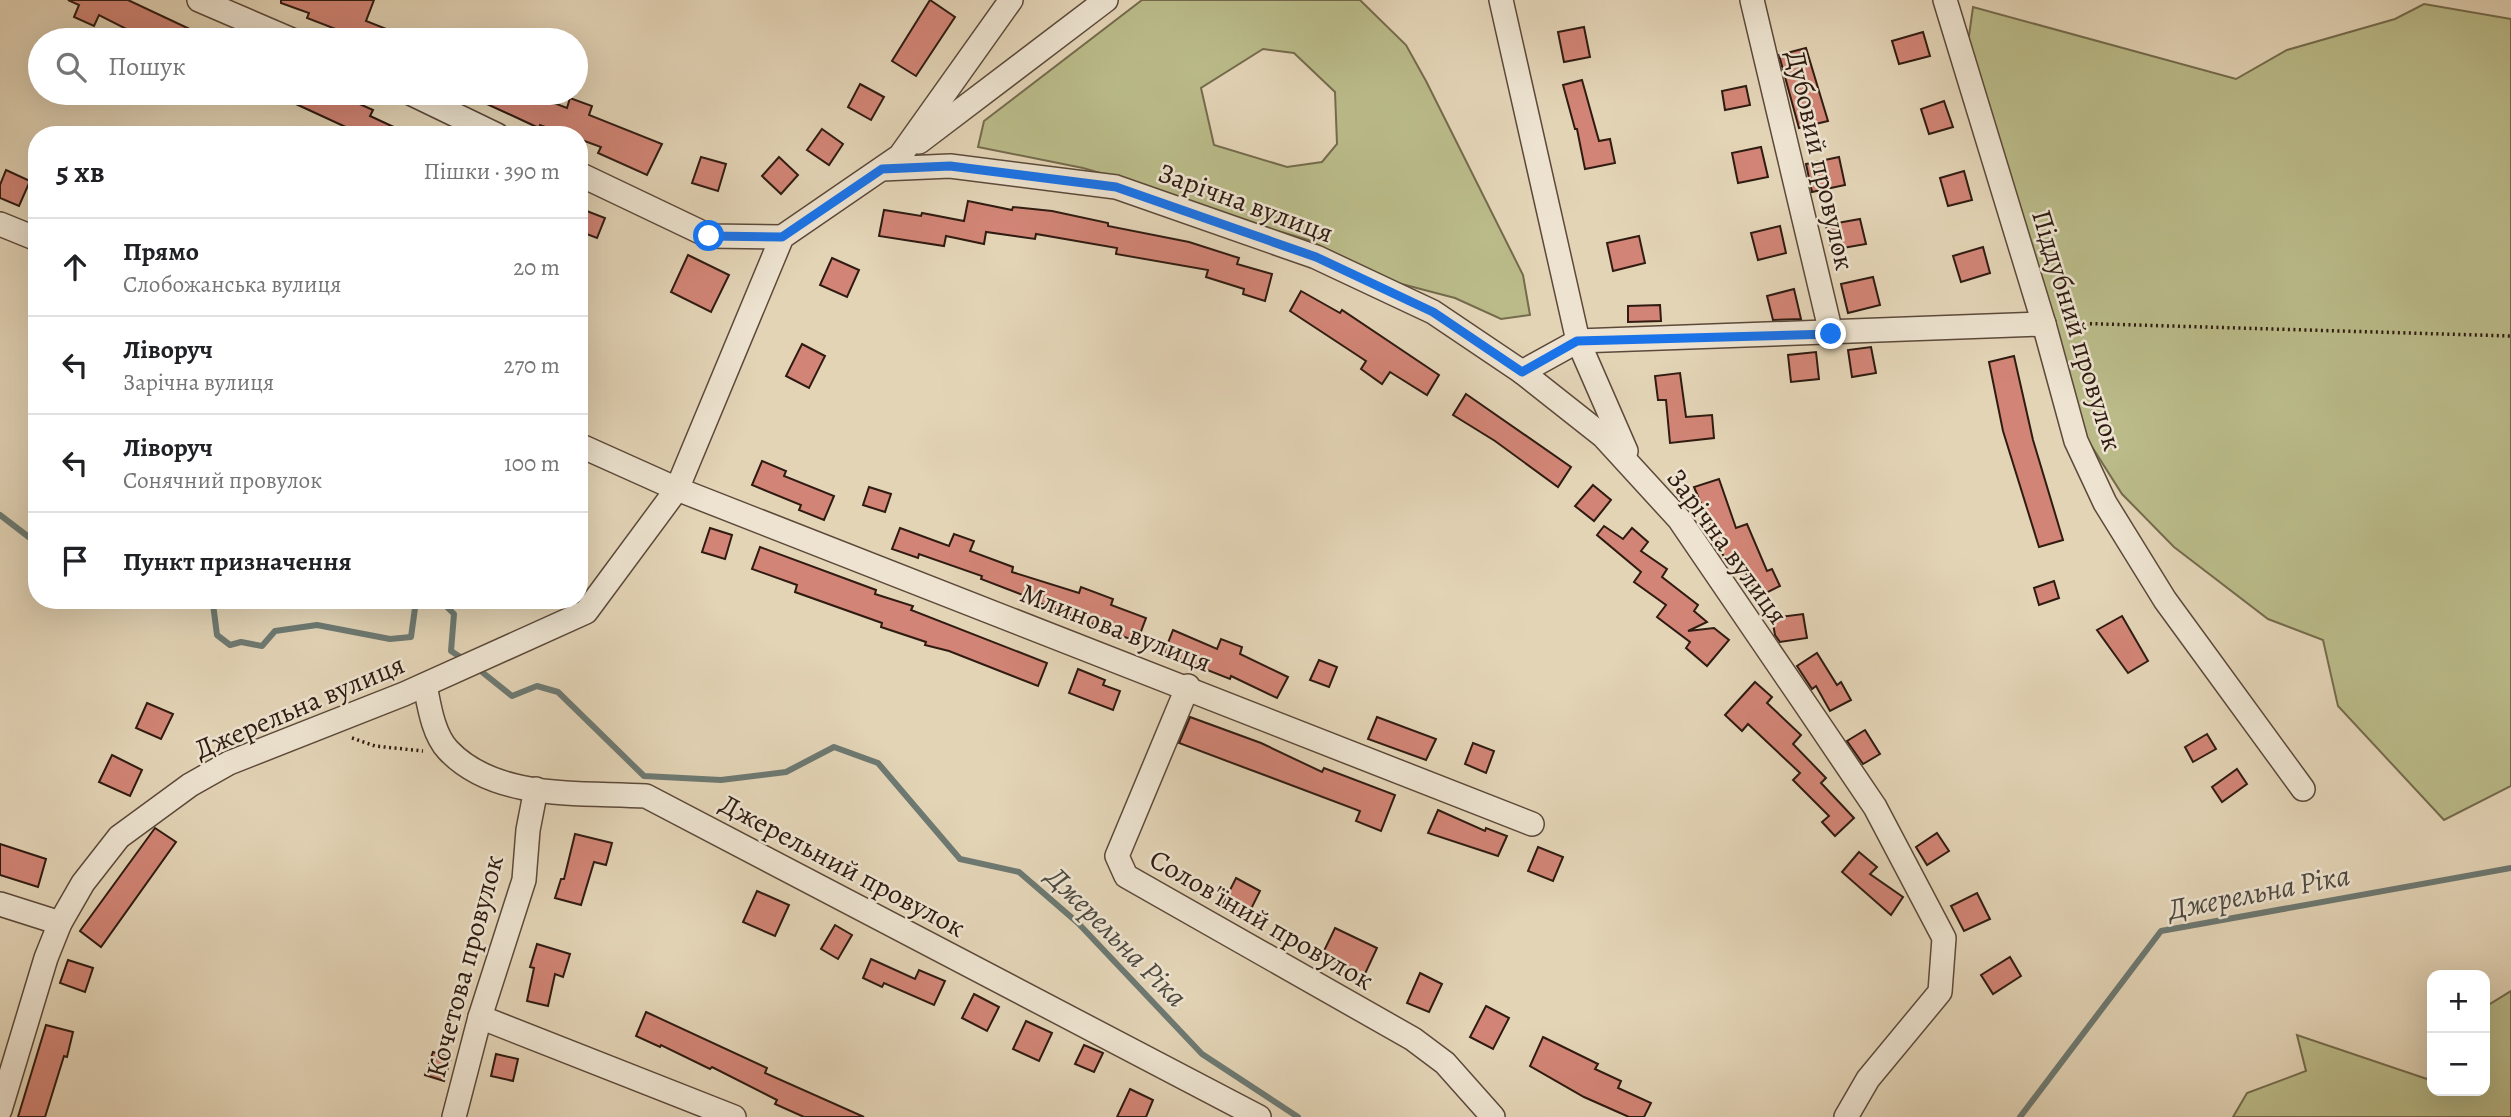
<!DOCTYPE html>
<html lang="uk">
<head>
<meta charset="utf-8">
<style>
	:root { --surface:#fff; --page:#f2f2f2; --text:#202124; --muted:#757577; --line:#e0e0e0 }
	body { margin:0; font-family:Alegreya,serif; background:var(--page); color:var(--text) }
	.controls { position:absolute; right:21px; bottom:21px; display:grid; overflow:hidden; border-radius:14px; box-shadow:0 7px 28px #0002 }
	.controls button { width:63px; height:63px; display:grid; place-items:center; padding:0; border:0; border-bottom:2px solid var(--line); background:var(--surface); color:var(--text); font:35px sans-serif }
	.stop { position:absolute; width:21px; height:21px; margin:-16px; border:5px solid #1a73e8; border-radius:50%; background:#fff }
	.stop.end { background:#1a73e8; border-color:#fff; box-shadow:0 2px 7px #0008 }
	.list { margin:0; padding:0; list-style:none }
	h2 { display:flex; justify-content:space-between; align-items:center; height:91px; margin:0; padding:0 28px; font-size:30px }
	h2 small { font-size:23px; font-weight:400; color:var(--muted) }
	.list li { display:grid; grid-template-columns:46px 1fr auto; gap:21px; align-items:center; box-sizing:border-box; height:98px; padding:0 28px; border-top:2px solid var(--line) }
	.list b { display:block; font-size:26px; white-space:nowrap }
	.list p { margin:0; font-size:23px; white-space:nowrap; color:var(--muted) }
	.list em { font-size:23px; font-style:normal; color:var(--muted) }
	.icon { flex:none; width:38px; height:38px; fill:none; stroke:currentColor; stroke-width:2; stroke-linecap:round; stroke-linejoin:round }
	.map { position:relative; flex:none; width:2511px; height:1117px; overflow:hidden }
	.search { position:absolute; background:var(--surface); box-shadow:0 7px 28px #0002; left:28px; top:28px; width:560px; height:77px; display:flex; align-items:center; gap:18px; box-sizing:border-box; padding:0 24px; border-radius:38px; color:var(--muted); font-size:26px }
	.panel { position:absolute; background:var(--surface); box-shadow:0 7px 28px #0002; left:28px; top:126px; width:560px; height:483px; border-radius:28px }
	.map>svg:first-child { display:block }
	.green { fill:#babb89; stroke:#746b4d; stroke-width:2; fill-rule:evenodd }
	.lines { fill:none; stroke-linecap:round; stroke-linejoin:round }
	.stream { stroke:#6d7972; stroke-width:6 }
	.building { fill:#d28576; stroke:#2f1b11; stroke-width:2 }
	.minor-casing { stroke:#5c493a; stroke-width:26 }
	.path { stroke:#2f1b11; stroke-width:3.5; stroke-dasharray:2 3.5; stroke-linecap:butt }
	.minor { stroke:#ede3d0; stroke-width:23 }
	.route { stroke:#1a73e8; stroke-width:9 }
	.labels { text-anchor:middle; stroke-width:5; stroke-linejoin:round; paint-order:stroke }
	.street-label { font-size:28px; fill:#2f1b11; stroke:#ede3d0 }
	.water-label { font-size:30px; font-style:italic; fill:#4e4a41; stroke:#ede3d0 }
</style>
</head>
<body>
<div class="map">
<svg width="2511" height="1117" viewBox="0 0 2511 1117">
	<rect width="100%" height="100%" fill="#e3d4b6"/>
	<filter id="stains"><feTurbulence type="fractalNoise" baseFrequency=".00286" numOctaves="4"/><feColorMatrix values="0 0 0 0 .2 0 0 0 0 .09 0 0 0 0 .02 0 0 0 .5 -.17"/></filter>
	<radialGradient id="worn" r=".72"><stop offset=".6" stop-color="#630" stop-opacity="0"/><stop offset="1" stop-color="#630" stop-opacity=".3"/></radialGradient>
	<g class="green">
		<path d="M 1142,0 L 1360,0 L 1406,45 L 1426,81 L 1523,275 L 1530,315 L 1501,319 L 1455,298 L 1394,282 L 1308,240 L 1212,211 L 1155,189 L 1083,168 L 978,147 L 984,121 ZM 1263,49 L 1294,53 L 1335,92 L 1337,144 L 1322,162 L 1287,167 L 1214,145 L 1201,88 Z"/>
		<polygon points="2424,4 2511,19 2511,786 2444,820 2338,706 2323,640 2268,619 2174,547 2122,494 2082,431 1968,43 1973,7 2236,79 2287,50 2395,19"/>
		<polygon points="2511,991 2511,1117 2233,1117 2247,1093 2306,1071 2297,1035 2427,1079 2432,1070 2432,1091 2485,1091 2485,1007"/>
	</g>
	<g class="lines">
		<g class="stream">
			<polyline points="0,515 30,538 37,537"/>
			<polyline points="207,600 213,604 217,635 230,645 241,642 262,646 275,631 317,625 390,639 411,637 416,601 419,600"/>
			<polyline points="440,600 454,614 451,651 465,660"/>
			<polyline points="477,668 512,696 537,686 558,692 644,776 721,780 786,772 834,747 878,763 960,859 1019,872 1078,923 1202,1054 1298,1117"/>
			<polyline points="2020,1117 2161,931 2511,868"/>
		</g>
	</g>
	<g class="building">
		<polygon points="68,0 128,0 213,40 148,40 99,15 94,26 74,17 79,5"/>
		<polygon points="281,0 374,0 366,21 414,40 364,40 307,18 309,13 281,3"/>
		<polygon points="930,0 955,17 916,76 892,61"/>
		<polygon points="1584,27 1590,57 1564,62 1558,32"/>
		<polygon points="1923,32 1930,56 1899,64 1892,41"/>
		<polygon points="1806,48 1828,121 1799,128 1779,55"/>
		<polygon points="1582,80 1599,141 1610,139 1615,163 1585,169 1577,129 1575,129 1563,85"/>
		<polygon points="860,84 884,97 871,120 848,107"/>
		<polygon points="1746,86 1750,105 1725,110 1722,91"/>
		<polygon points="272,93 335,93 373,110 370,116 411,135 363,135"/>
		<polygon points="463,93 527,93 567,108 570,98 592,106 589,115 662,144 647,175 598,153 601,147 579,139 579,135 567,135 540,125 539,128"/>
		<polygon points="1944,101 1953,127 1929,134 1921,109"/>
		<polygon points="822,129 843,144 829,165 807,150"/>
		<polygon points="1761,147 1768,177 1738,183 1732,153"/>
		<polygon points="701,157 726,164 718,191 692,183"/>
		<polygon points="779,157 798,175 781,194 762,176"/>
		<polygon points="1839,157 1845,185 1812,192 1806,164"/>
		<polygon points="6,170 30,181 19,206 0,198 0,185"/>
		<polygon points="1964,171 1972,200 1948,206 1940,178"/>
		<polygon points="968,201 1012,210 1013,207 1052,211 1108,223 1108,226 1189,242 1239,258 1237,264 1272,274 1265,301 1243,294 1244,289 1206,277 1208,270 1116,254 1117,248 1036,234 1035,239 986,232 984,244 946,236 944,246 879,236 884,210 921,216 922,213 964,221"/>
		<polygon points="579,208 605,218 597,238 579,231"/>
		<polygon points="1860,219 1866,244 1831,250 1826,225"/>
		<polygon points="1780,226 1786,253 1758,260 1751,233"/>
		<polygon points="1639,236 1645,263 1613,271 1607,243"/>
		<polygon points="1983,247 1990,273 1961,282 1953,256"/>
		<polygon points="688,255 729,275 711,312 671,292"/>
		<polygon points="832,258 859,270 847,297 820,285"/>
		<polygon points="1873,277 1880,305 1848,313 1841,284"/>
		<polygon points="1794,289 1801,319 1773,320 1767,296"/>
		<polygon points="1301,291 1340,313 1342,310 1439,375 1427,395 1390,372 1382,384 1361,369 1366,361 1290,311"/>
		<polygon points="1660,305 1661,321 1628,322 1628,306"/>
		<polygon points="802,344 825,356 809,388 786,376"/>
		<polygon points="1871,347 1876,373 1852,377 1848,350"/>
		<polygon points="1816,352 1819,379 1791,382 1788,355"/>
		<polygon points="2014,356 2033,440 2063,540 2039,547 2003,431 1989,362"/>
		<polygon points="1680,373 1686,417 1712,415 1714,438 1670,443 1666,400 1658,400 1655,376"/>
		<polygon points="1466,394 1571,467 1558,487 1495,441 1453,415"/>
		<polygon points="762,461 786,471 784,476 834,496 824,520 799,510 801,505 752,485"/>
		<polygon points="1719,479 1736,528 1747,524 1767,571 1772,569 1780,586 1758,597 1738,557 1726,562 1694,487"/>
		<polygon points="1593,485 1611,500 1594,521 1575,506"/>
		<polygon points="869,487 891,494 885,512 863,505"/>
		<polygon points="1604,526 1623,539 1632,528 1648,542 1641,551 1667,569 1662,577 1698,605 1694,611 1707,622 1688,631 1714,628 1729,640 1707,666 1686,648 1690,642 1657,617 1666,605 1634,582 1641,572 1597,535"/>
		<polygon points="710,528 732,535 725,559 702,552"/>
		<polygon points="900,528 949,546 954,534 974,541 970,551 1013,567 1012,572 1079,593 1081,587 1113,599 1111,605 1146,618 1137,642 1046,605 1022,599 1023,595 981,579 982,576 919,554 918,558 892,549"/>
		<polygon points="760,547 876,590 875,594 913,606 911,610 1047,663 1038,686 949,651 925,645 926,642 881,627 882,623 795,592 797,585 752,569"/>
		<polygon points="2054,581 2059,598 2039,605 2034,588"/>
		<polygon points="1803,614 1807,638 1780,642 1775,635 1772,618"/>
		<polygon points="2122,616 2148,661 2128,673 2097,630"/>
		<polygon points="1173,630 1217,649 1221,639 1242,647 1240,654 1288,677 1277,698 1231,676 1230,679 1164,653"/>
		<polygon points="1817,653 1837,685 1841,682 1851,700 1830,711 1816,686 1812,689 1797,666"/>
		<polygon points="1319,660 1337,667 1329,687 1310,680"/>
		<polygon points="1078,669 1105,680 1103,685 1120,691 1113,710 1069,693"/>
		<polygon points="1755,682 1772,697 1767,703 1801,735 1793,744 1826,778 1821,783 1854,818 1835,836 1822,822 1829,816 1793,780 1800,773 1748,724 1742,731 1725,715"/>
		<polygon points="147,703 173,714 161,739 136,728"/>
		<polygon points="1190,717 1261,743 1322,772 1324,768 1395,795 1381,831 1356,821 1360,811 1179,743"/>
		<polygon points="1377,717 1436,739 1426,760 1368,739"/>
		<polygon points="1865,730 1880,754 1863,764 1847,741"/>
		<polygon points="2207,734 2216,749 2193,762 2185,747"/>
		<polygon points="1473,743 1494,751 1486,773 1465,764"/>
		<polygon points="112,755 142,770 130,796 99,782"/>
		<polygon points="2237,769 2247,784 2222,802 2212,787"/>
		<polygon points="1438,810 1485,831 1486,828 1507,836 1498,856 1428,833"/>
		<polygon points="155,828 176,842 101,947 80,931"/>
		<polygon points="1937,833 1949,851 1927,865 1916,847"/>
		<polygon points="575,834 612,843 606,865 594,862 581,905 555,898 561,879 564,879"/>
		<polygon points="0,844 46,859 38,887 0,875"/>
		<polygon points="1538,847 1563,857 1553,881 1528,871"/>
		<polygon points="1859,852 1877,867 1870,874 1903,897 1891,915 1842,872"/>
		<polygon points="1236,878 1260,891 1245,921 1221,908"/>
		<polygon points="757,891 789,905 775,936 743,922"/>
		<polygon points="1977,893 1990,919 1964,931 1951,906"/>
		<polygon points="835,925 852,935 838,959 821,949"/>
		<polygon points="1335,928 1377,948 1364,976 1322,955"/>
		<polygon points="537,944 570,954 563,977 555,974 548,1006 527,1001 534,968 530,967"/>
		<polygon points="2010,957 2021,976 1993,994 1981,975"/>
		<polygon points="871,959 915,979 919,970 945,981 934,1005 884,983 882,987 863,978"/>
		<polygon points="68,960 93,968 85,992 60,983"/>
		<polygon points="1420,973 1442,984 1429,1012 1407,1003"/>
		<polygon points="974,994 999,1007 987,1031 962,1018"/>
		<polygon points="1486,1006 1509,1018 1493,1049 1470,1037"/>
		<polygon points="646,1012 767,1068 765,1073 864,1117 804,1117 775,1104 777,1100 712,1067 710,1069 661,1045 660,1047 636,1036"/>
		<polygon points="1026,1021 1052,1033 1039,1061 1013,1049"/>
		<polygon points="46,1025 73,1032 67,1057 64,1056 45,1117 18,1117"/>
		<polygon points="1543,1037 1598,1064 1595,1069 1621,1081 1618,1088 1651,1103 1644,1117 1629,1117 1584,1097 1530,1066"/>
		<polygon points="1084,1045 1103,1053 1094,1072 1075,1064"/>
		<polygon points="433,1052 451,1058 444,1081 425,1075"/>
		<polygon points="496,1054 518,1059 513,1081 491,1076"/>
		<polygon points="1130,1089 1153,1100 1146,1117 1117,1117"/>
	</g>
	<g class="lines">
		<g class="minor-casing">
			<g id="minor">
				<polyline points="199,0 292,40"/>
				<polyline points="1501,0 1578,341 1626,451"/>
				<polyline points="1752,0 1831,333"/>
				<polyline points="1945,0 2044,324 2076,441 2105,503 2165,600 2303,789"/>
				<polyline points="410,93 497,135"/>
				<polyline points="919,142 1106,0"/>
				<polyline points="882,169 950,166 1116,187 1316,257 1433,312 1522,372 1603,436 1679,519 1808,708 1875,807 1944,938 1940,992 1868,1079 1846,1117"/>
				<polyline points="579,174 709,236 782,237"/>
				<polyline points="0,224 37,239"/>
				<polyline points="1522,372 1578,341 2044,324"/>
				<polyline points="579,445 677,489 1532,824"/>
				<path d="M 425,685 C 429,705 433,734 448,750 C 496,801 582,792 646,796 L 1259,1117"/>
				<polyline points="1188,686 1117,856 1126,876 1413,1039 1445,1063 1493,1117"/>
				<polyline points="0,904 60,923"/>
				<polyline points="480,1017 734,1117"/>
				<polyline points="0,1110 46,958 60,923 83,883 119,837 190,785 229,763 404,694 586,612 677,489 782,237 900,156 1011,0"/>
				<polyline points="454,1117 480,1017 524,880 528,830 536,789"/>
			</g>
		</g>
		<g class="path">
			<polyline points="2068,323 2511,336"/>
			<polyline points="352,738 375,746 423,751"/>
		</g>
		<use href="#minor" class="minor"/>
	</g>
	<g class="lines">
		<polyline class="route" points="709,236 782,237 882,169 950,166 1116,187 1316,257 1433,312 1522,372 1577,341 1831,334"/>
	</g>
	<g class="labels">
		<g class="street-label">
			<text transform="translate(1821 160) rotate(77)" y="10">Дубовий провулок</text>
			<text transform="translate(1246 202) rotate(20)" y="10">Зарічна вулиця</text>
			<text transform="translate(2078 330) rotate(73)" y="10">Піддубний провулок</text>
			<text transform="translate(1728 546) rotate(54)" y="10">Зарічна вулиця</text>
			<text transform="translate(1116 627) rotate(21)" y="10">Млинова вулиця</text>
			<text transform="translate(299 706) rotate(-23)" y="10">Джерельна вулиця</text>
			<text transform="translate(843 865) rotate(28)" y="10">Джерельний провулок</text>
			<text transform="translate(1262 919) rotate(30)" y="10">Солов'їний провулок</text>
			<text transform="translate(464 966) rotate(-75)" y="10">Кочетова провулок</text>
		</g>
		<g class="water-label">
			<text transform="translate(2259 892) rotate(-11)" y="10">Джерельна Ріка</text>
			<text transform="translate(1117 937) rotate(45)" y="10">Джерельна Ріка</text>
		</g>
	</g>
	<rect width="100%" height="100%" filter="url(#stains)"/>
	<rect width="100%" height="100%" fill="url(#worn)"/>
</svg>
<div class="controls">
<button>+</button>
<button>−</button>
</div>
<div class="stop" style="left:709px;top:236px"></div>
<div class="stop end" style="left:1831px;top:334px"></div>
<div class="search"><svg class="icon" aria-label="search" viewBox="0 0 24 24"><circle cx="10" cy="10" r="6"/><path d="M15 15l6 6"/></svg>Пошук</div>
<section class="panel">
<h2>5 хв<small>Пішки · 390 m</small></h2>
<ul class="list">
<li><svg class="icon" aria-label="ahead" viewBox="0 0 24 24"><path d="M12 20V5M6 11l6-6 6 6"/></svg><div><b>Прямо</b><p>Слобожанська вулиця</p></div><em>20 m</em></li>
<li><svg class="icon" aria-label="left" viewBox="0 0 24 24"><path d="M17 20v-9H6M10 6l-5 5 5 5"/></svg><div><b>Ліворуч</b><p>Зарічна вулиця</p></div><em>270 m</em></li>
<li><svg class="icon" aria-label="left" viewBox="0 0 24 24"><path d="M17 20v-9H6M10 6l-5 5 5 5"/></svg><div><b>Ліворуч</b><p>Сонячний провулок</p></div><em>100 m</em></li>
<li><svg class="icon" aria-label="arrive" viewBox="0 0 24 24"><path d="M6 21V4h12l-3 4 3 4H6"/></svg><div><b>Пункт призначення</b></div></li>
</ul>
</section>
</div>
</body>
</html>
